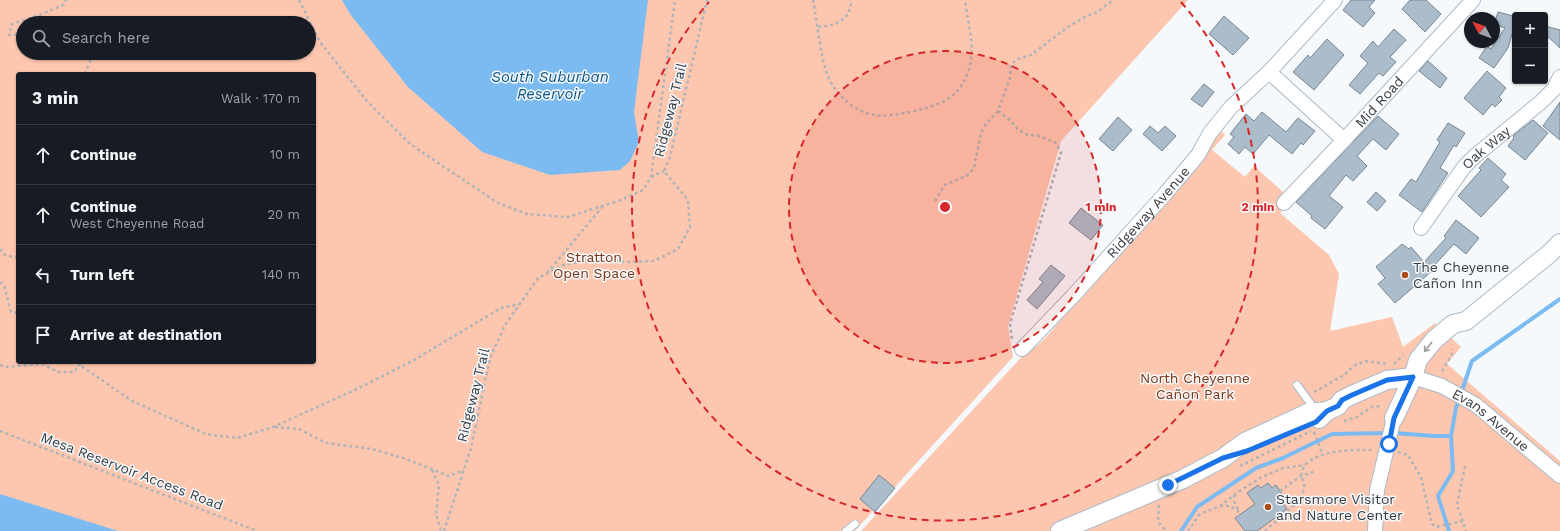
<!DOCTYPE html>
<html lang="en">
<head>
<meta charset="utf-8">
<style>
	:root { --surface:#171b24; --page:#242831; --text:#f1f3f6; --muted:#9ea1a6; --line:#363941 }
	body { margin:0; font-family:"Work Sans",sans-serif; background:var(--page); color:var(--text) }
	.controls { position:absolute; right:12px; top:12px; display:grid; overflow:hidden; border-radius:4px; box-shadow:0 1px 3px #0004 }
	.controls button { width:36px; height:36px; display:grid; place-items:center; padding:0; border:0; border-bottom:1px solid var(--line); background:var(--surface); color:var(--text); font:20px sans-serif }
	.compass { position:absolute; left:1464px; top:12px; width:36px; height:36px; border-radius:50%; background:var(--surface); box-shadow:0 1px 3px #0004; rotate:311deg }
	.stop { position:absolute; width:12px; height:12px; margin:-9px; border:3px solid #1a73e8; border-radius:50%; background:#fff }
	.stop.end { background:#1a73e8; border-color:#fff; box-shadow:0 1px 4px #0008 }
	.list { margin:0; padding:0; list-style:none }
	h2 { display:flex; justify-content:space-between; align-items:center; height:52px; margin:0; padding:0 16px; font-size:17px }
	h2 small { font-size:13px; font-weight:400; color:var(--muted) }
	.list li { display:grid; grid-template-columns:26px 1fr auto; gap:12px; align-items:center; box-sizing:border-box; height:60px; padding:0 16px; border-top:1px solid var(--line) }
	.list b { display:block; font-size:15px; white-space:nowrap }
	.list p { margin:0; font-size:13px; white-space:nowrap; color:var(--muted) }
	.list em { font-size:13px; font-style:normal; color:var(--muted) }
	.icon { flex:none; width:22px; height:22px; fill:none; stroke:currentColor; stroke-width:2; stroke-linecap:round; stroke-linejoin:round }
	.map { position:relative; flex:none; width:1560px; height:531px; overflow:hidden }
	.search { position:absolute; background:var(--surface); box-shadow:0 1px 3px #0004; left:16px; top:16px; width:300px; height:44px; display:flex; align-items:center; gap:10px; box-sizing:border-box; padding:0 14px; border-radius:22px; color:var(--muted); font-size:15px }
	.panel { position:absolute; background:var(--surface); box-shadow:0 1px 3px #0004; left:16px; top:72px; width:300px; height:292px; border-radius:4px }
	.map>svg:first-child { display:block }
	.green { fill:#fdc6af; fill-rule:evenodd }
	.water { fill:#7cbbf1 }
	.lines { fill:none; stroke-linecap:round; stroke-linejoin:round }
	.stream { stroke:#7cbbf1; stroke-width:4 }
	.building { fill:#abbcca; stroke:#788795 }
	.service-casing { stroke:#aabac8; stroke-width:9 }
	.minor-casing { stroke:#aabac8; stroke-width:16 }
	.tertiary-casing { stroke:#aabac8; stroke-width:20 }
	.path { stroke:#b0b4b8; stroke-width:2.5; stroke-dasharray:3 3; stroke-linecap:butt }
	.service { stroke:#fff; stroke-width:7 }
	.minor { stroke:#fff; stroke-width:14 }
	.tertiary { stroke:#fff; stroke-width:18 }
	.oneway { stroke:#9b9ea1 }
	.route { stroke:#1a73e8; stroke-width:5 }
	.ring { fill:none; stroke:#d62828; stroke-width:2; stroke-dasharray:7 5 }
	.poi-dot { fill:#ae4a17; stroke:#f6f9fc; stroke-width:1.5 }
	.labels { text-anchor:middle; stroke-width:3; stroke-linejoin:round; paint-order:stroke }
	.street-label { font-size:14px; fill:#373d43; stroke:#f6f9fc }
	.park-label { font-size:14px; fill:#7a3615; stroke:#f6f9fc }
	.poi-label { font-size:14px; fill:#373d43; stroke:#f6f9fc; text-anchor:start }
	.water-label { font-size:15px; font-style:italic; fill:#075385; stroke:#f6f9fc }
	.centre { fill:#d62828; stroke:#f6f9fc; stroke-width:2 }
	.ring-label { font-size:12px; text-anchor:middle; font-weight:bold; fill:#d62828; stroke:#f6f9fc; stroke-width:3; stroke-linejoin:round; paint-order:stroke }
</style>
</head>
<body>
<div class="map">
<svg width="1560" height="531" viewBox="0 0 1560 531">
	<rect width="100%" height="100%" fill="#f6f9fc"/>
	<g class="green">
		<path d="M 0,0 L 1188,0 L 1061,141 L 1008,326 L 1013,357 L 855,531 L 0,531 ZM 23,23 L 309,23 L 309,53 L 23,53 ZM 18,74 L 314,74 L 314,362 L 18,362 Z"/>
		<polygon points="1221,131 1225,135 1212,150 1245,177 1254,166 1292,200 1280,213 1329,255 1339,274 1330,331 1392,317 1403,347 1435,323 1461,347 1447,364 1560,461 1560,531 861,531 1027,351 1038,345 1048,335 1207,150"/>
	</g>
	<g class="water">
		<polygon points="342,0 648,0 634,112 639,142 630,161 620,170 550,175 482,152 408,87 350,14"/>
		<polygon points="0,494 118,531 0,531"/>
	</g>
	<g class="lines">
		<g class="stream">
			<polyline points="1394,433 1434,436 1451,436"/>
			<polyline points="1181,531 1197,507 1256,468 1283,458 1332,434 1387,433"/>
			<polyline points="1449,531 1438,496 1453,471 1451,436 1456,408 1472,361 1560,299"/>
		</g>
	</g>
	<g class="building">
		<polygon points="1351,0 1375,0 1369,7 1375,13 1363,27 1343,10"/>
		<polygon points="1410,0 1426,0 1441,14 1425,32 1402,9"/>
		<polygon points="1498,12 1513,16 1516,12 1518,13 1518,15 1515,15 1515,24 1508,48 1494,68 1479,58 1487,46 1491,49 1505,28 1494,24"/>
		<polygon points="1224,16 1249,38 1233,55 1209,34"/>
		<polygon points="1545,26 1560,30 1560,48 1545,34"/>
		<polygon points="1394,29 1406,40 1390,57 1396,62 1383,76 1379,73 1360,94 1349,85 1368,63 1360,56 1373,41 1378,47"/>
		<polygon points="1327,39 1344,55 1314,90 1293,72 1308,55 1310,58"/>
		<polygon points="1428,61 1447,78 1440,88 1419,71"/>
		<polygon points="1487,71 1506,88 1499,97 1502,100 1495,107 1492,104 1483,115 1464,98"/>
		<polygon points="1204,84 1214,92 1202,107 1191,99"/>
		<polygon points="1560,102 1560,140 1543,126"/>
		<polygon points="1262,112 1286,132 1298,118 1315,131 1303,145 1301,143 1292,154 1269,135 1253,154 1245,147 1239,154 1228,144 1234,137 1230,134 1246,114 1254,121"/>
		<polygon points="1378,116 1399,134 1386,150 1373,139 1357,156 1367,166 1353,181 1346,175 1329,196 1343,207 1325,229 1311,218 1312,216 1296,202"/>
		<polygon points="1118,117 1132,130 1113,151 1099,139"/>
		<polygon points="1533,120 1548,133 1525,160 1508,146 1514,138 1513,137 1514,135"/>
		<polygon points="1448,123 1465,133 1456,147 1454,145 1440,168 1448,173 1422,212 1399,195 1411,179 1416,182 1440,142 1437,140"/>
		<polygon points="1150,126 1158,133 1165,126 1176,136 1162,151 1143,134"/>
		<polygon points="1488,158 1506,174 1501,180 1509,187 1481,217 1458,196 1481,170 1479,168"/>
		<polygon points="1376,192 1386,201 1377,211 1367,202"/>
		<polygon points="1081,208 1103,225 1091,240 1069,223"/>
		<polygon points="1456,220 1479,238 1466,254 1454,244 1431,269 1432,271 1395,303 1378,284 1385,278 1376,267 1402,244 1409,249 1411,247 1424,262 1446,238 1444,236"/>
		<polygon points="1051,265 1065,276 1037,309 1027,300 1043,282 1039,279"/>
		<polygon points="879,475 895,488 875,512 860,499"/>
		<polygon points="1268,483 1272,488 1276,485 1283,496 1280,498 1287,509 1257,531 1245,531 1235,518 1255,504 1247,493 1258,485 1261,488"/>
	</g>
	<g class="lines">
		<g class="service-casing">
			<g id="service">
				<polyline points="1297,385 1316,411"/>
				<polyline points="846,531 855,524"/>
			</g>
		</g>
		<g class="minor-casing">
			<g id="minor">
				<polyline points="1269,72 1344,140"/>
				<path id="s1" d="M 1284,203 L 1344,140 L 1473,0"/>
				<path id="s2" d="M 1421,228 L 1464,167 L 1475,156 L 1541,102 L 1554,89 L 1560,77"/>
				<path id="s3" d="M 1022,349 L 1073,296 L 1165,194 L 1198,155 L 1210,133 L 1231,107 L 1269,72 L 1335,0"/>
				<path id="s4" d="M 1413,377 L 1442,386 L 1476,405 L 1560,476"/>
				<polyline points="1375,531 1377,490 1394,418"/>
			</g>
		</g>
		<g class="tertiary-casing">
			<g id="tertiary">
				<polyline points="1394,418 1413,377 1418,360 1434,340 1453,324 1466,321 1549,254 1560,243"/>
				<polyline points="1319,419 1327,411 1338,406 1342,400 1352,395 1387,380 1413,377"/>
				<polyline points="1060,531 1183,479 1223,458 1245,442 1308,413 1327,411"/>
			</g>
		</g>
		<g class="path">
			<polyline points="299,0 320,42 366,100 410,144 498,203 527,214 568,217 621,200 643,190 651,177 675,0"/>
			<path d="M 813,0 C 818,24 820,66 833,86 C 842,99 858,113 874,115 C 891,118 934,108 948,99 C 957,93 963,84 967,75 C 977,50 968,25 965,0"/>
			<path d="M 818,27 C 836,25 851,21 851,0"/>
			<polyline points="23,34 9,35 12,24 37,16 63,5 66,0"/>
			<polyline points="85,74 91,59 89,53"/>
			<polyline points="998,111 1011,121 1018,130 1028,135 1039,136 1056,143 1061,153 1010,324 1012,340"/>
			<polyline points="651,177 664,171"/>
			<polyline points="935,201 945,185 968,175 974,168 981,133 986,124 998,111 1010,78 1011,64 1018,59 1031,55 1068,27 1083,18 1097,12 1113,0"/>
			<polyline points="0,249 5,255 18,258"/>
			<polyline points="547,273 603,206"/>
			<polyline points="0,282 4,285 11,312 18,313"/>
			<polyline points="78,362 80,365 132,401 206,434 237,438 273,427 357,389 414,360 501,308 519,304"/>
			<polyline points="1394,364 1403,355"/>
			<polyline points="0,365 6,367 42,364 58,372 74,372 82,362"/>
			<polyline points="1442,371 1452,354 1452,349"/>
			<polyline points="1314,392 1344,375 1354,366 1365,361 1388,364"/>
			<polyline points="1344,421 1357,417 1372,407 1382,406"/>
			<polyline points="275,427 299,429 326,443 372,449 406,459 449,476 464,470"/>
			<polyline points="0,431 257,531"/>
			<polyline points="1314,432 1323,456"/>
			<polyline points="1398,452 1408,455 1421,477 1432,524 1436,527 1463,521"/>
			<polyline points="1240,466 1311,431"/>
			<polyline points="1465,466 1457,505 1466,531"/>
			<polyline points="432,470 439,485 436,515 441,531"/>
			<polyline points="1280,491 1301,476 1316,471"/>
			<polyline points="1234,495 1235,504 1239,511"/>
			<polyline points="1159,505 1158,522 1166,531"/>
			<polyline points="1220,506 1230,506 1241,513"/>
			<polyline points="444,531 471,448 490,358 505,325 538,278 563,265 596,259 626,262 654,261 678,249 690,227 688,200 664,171 670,157 707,0"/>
			<polyline points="1188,531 1200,514 1220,506 1241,490 1262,477 1283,468 1305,465"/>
			<path d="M 1265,531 C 1276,520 1306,501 1304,485 C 1304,482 1302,478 1301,476 C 1302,472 1303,467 1306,464 C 1323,449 1352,450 1373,450"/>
		</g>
		<use href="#service" class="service"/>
		<use href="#minor" class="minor"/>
		<use href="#tertiary" class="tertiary"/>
	</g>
	<defs><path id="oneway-shaft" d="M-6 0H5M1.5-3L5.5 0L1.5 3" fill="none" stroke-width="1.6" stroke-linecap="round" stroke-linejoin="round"/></defs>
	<use class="oneway" href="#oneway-shaft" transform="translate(1428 347) rotate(128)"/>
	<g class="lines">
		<polyline class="route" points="1168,485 1223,458 1247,451 1316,422 1327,411 1338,406 1342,400 1352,395 1387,380 1413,377 1394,418 1389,444"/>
	</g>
	<circle cx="945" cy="207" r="156" fill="#d62828" fill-opacity=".12"/>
	<g class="ring">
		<circle cx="945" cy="207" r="156"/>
		<path d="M1181 2A313 313 0 1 1 709 2"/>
	</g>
	<g class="poi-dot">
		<circle cx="1405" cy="275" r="4"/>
		<circle cx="1268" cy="507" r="4"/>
	</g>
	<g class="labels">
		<g class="street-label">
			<text dy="5" stroke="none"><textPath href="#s1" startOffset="139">Mid Road</textPath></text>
			<text transform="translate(670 110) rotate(-76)" y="5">Ridgeway Trail</text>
			<text dy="5" stroke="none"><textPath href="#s2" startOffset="104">Oak Way</textPath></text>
			<text dy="5" stroke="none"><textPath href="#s3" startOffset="186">Ridgeway Avenue</textPath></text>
			<text transform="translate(473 395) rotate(-76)" y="5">Ridgeway Trail</text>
			<text dy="5" stroke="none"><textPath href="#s4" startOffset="90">Evans Avenue</textPath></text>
			<text transform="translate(132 471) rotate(21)" y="5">Mesa Reservoir Access Road</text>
		</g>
		<g class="park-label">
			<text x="594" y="262">Stratton<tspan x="594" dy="16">Open Space</tspan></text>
			<text x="1195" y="383">North Cheyenne<tspan x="1195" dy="16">Cañon Park</tspan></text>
		</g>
		<g class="poi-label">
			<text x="1413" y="272">The Cheyenne<tspan x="1413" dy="16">Cañon Inn</tspan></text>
			<text x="1276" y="504">Starsmore Visitor<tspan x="1276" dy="16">and Nature Center</tspan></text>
		</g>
		<g class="water-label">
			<text x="550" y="82">South Suburban<tspan x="550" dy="17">Reservoir</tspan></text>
		</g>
	</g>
	<circle cx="945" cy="207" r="6" class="centre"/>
	<g class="ring-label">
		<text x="1101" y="211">1 min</text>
		<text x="1258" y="211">2 min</text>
	</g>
</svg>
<div class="controls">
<button>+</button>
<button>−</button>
</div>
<svg class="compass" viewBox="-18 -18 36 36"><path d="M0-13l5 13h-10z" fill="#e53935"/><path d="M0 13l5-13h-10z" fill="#9ea1a6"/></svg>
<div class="stop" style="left:1389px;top:444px"></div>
<div class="stop end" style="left:1168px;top:485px"></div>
<div class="search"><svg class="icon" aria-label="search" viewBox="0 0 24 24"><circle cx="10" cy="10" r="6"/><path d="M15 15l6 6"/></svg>Search here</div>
<section class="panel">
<h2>3 min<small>Walk · 170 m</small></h2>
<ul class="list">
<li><svg class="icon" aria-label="ahead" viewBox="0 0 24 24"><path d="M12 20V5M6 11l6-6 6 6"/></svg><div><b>Continue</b></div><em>10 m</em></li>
<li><svg class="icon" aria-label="ahead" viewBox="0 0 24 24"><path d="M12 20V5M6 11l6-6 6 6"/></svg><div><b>Continue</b><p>West Cheyenne Road</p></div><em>20 m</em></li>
<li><svg class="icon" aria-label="left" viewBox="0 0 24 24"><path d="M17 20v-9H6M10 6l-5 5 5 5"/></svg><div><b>Turn left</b></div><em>140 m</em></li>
<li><svg class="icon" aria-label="arrive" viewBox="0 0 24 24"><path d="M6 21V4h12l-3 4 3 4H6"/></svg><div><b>Arrive at destination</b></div></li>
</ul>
</section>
</div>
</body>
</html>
